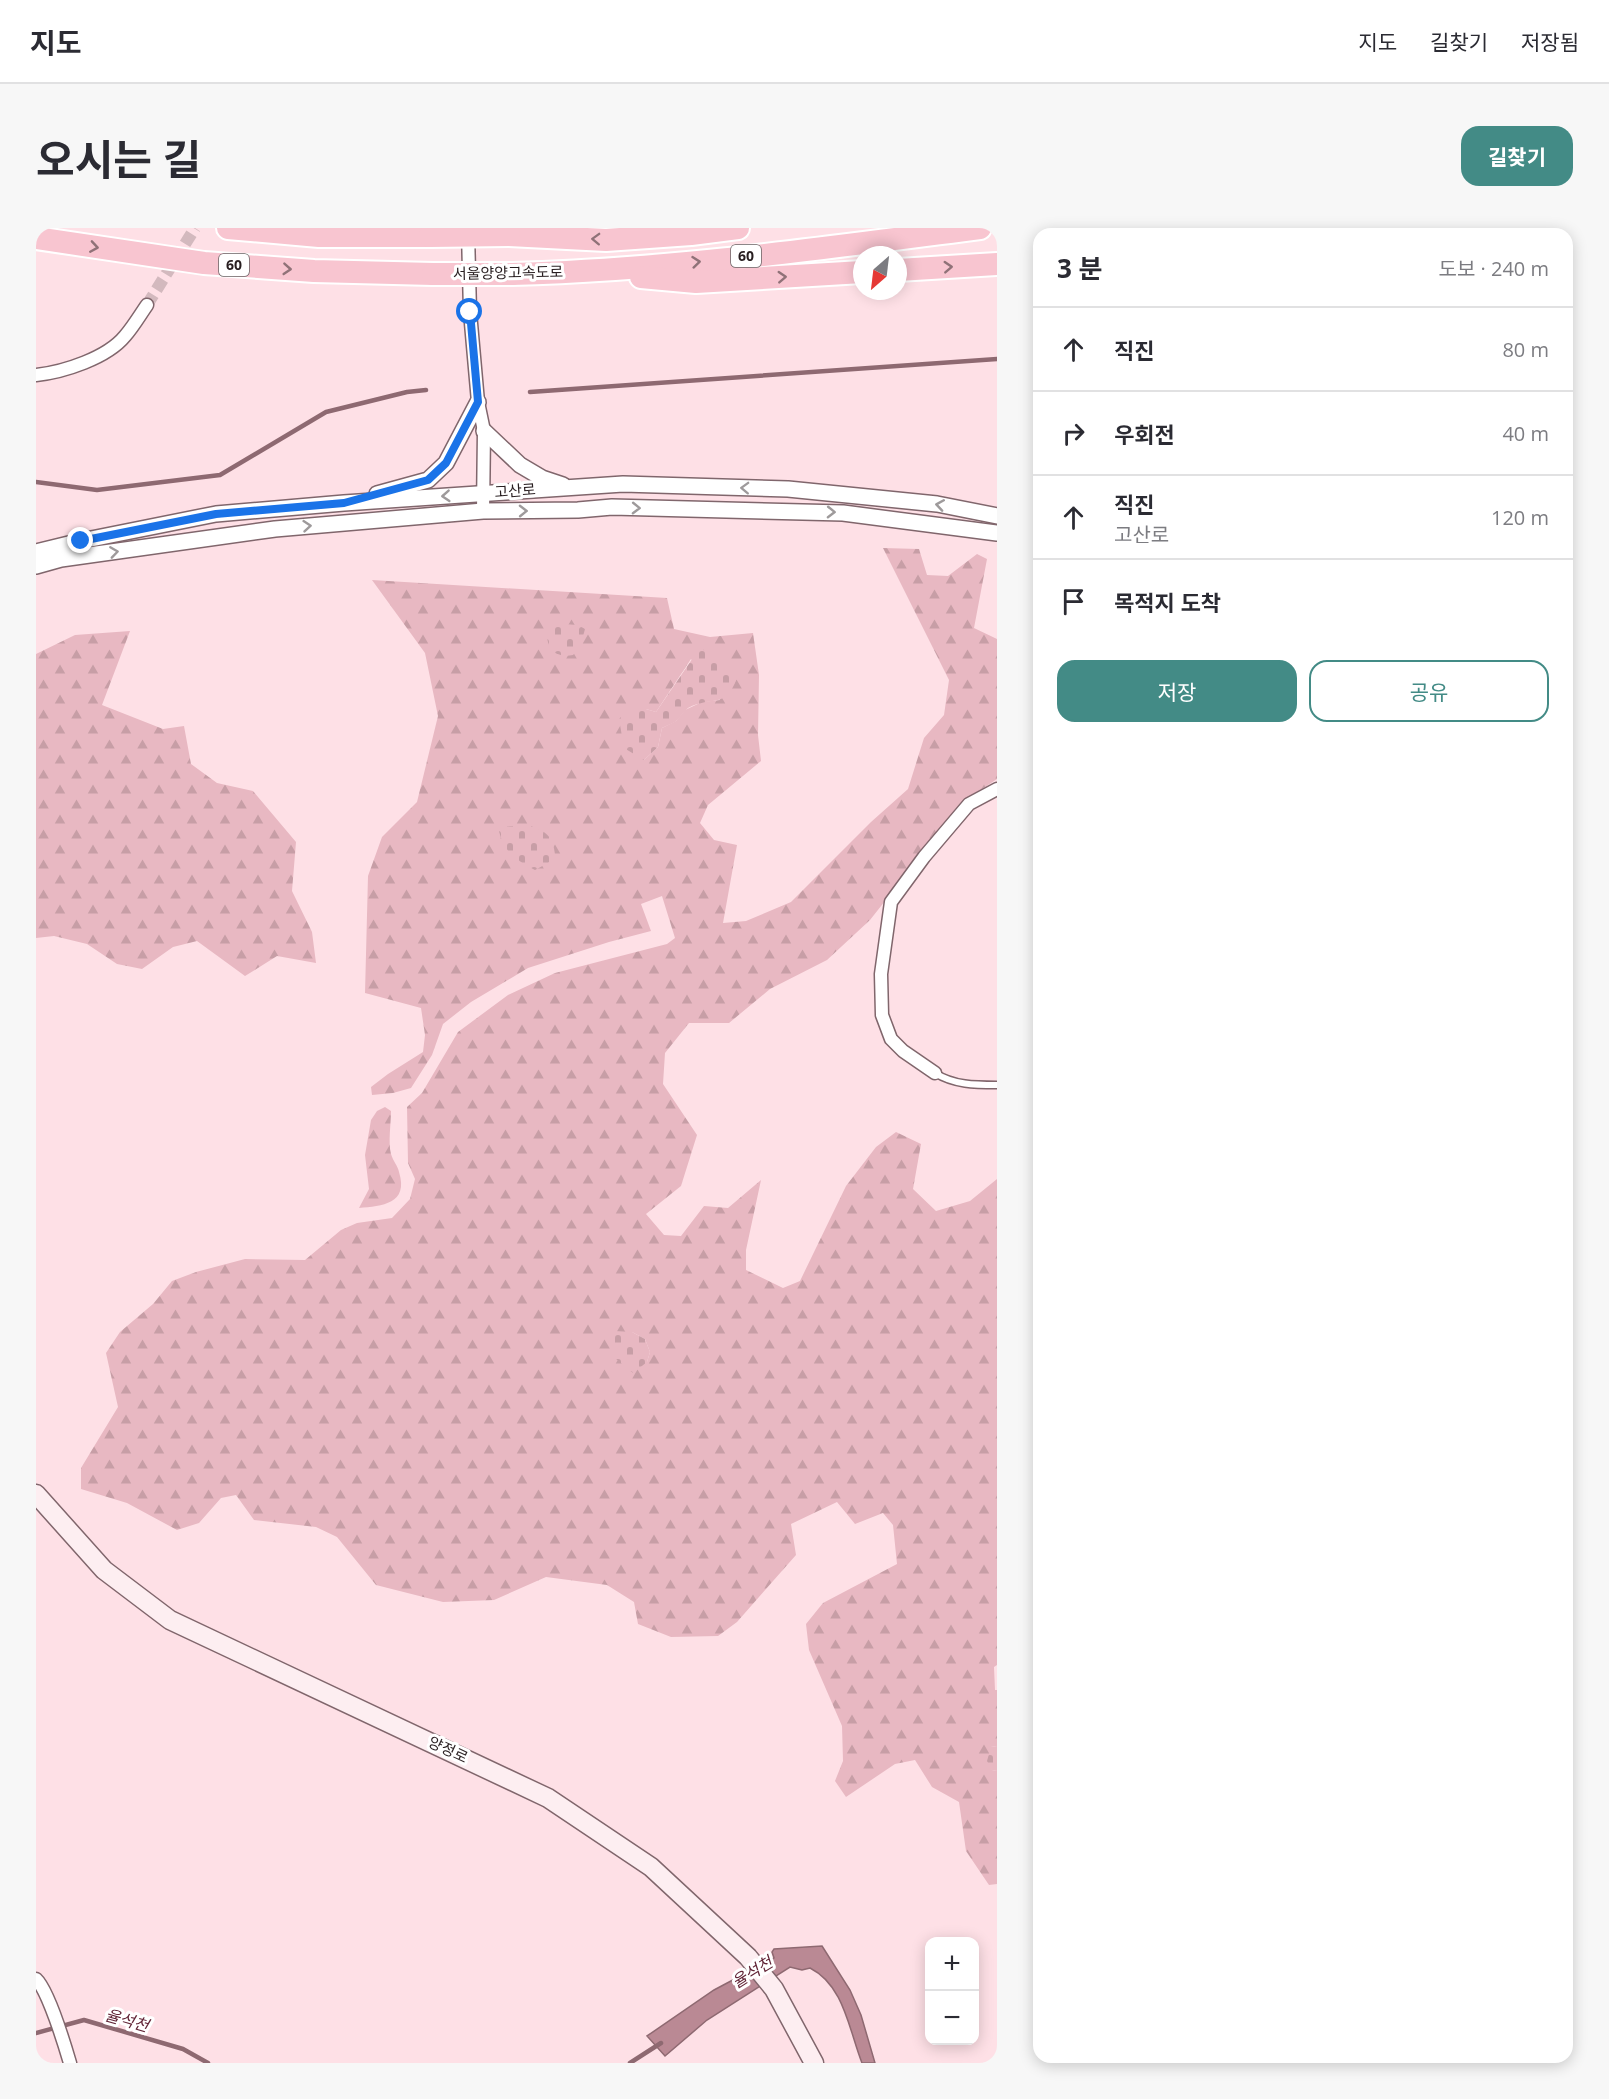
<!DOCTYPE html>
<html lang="ko">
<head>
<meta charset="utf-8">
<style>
	:root { --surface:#fff; --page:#f7f7f7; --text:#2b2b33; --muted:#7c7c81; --line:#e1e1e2; --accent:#438b86 }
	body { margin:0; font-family:"Open Sans","Noto Sans KR",sans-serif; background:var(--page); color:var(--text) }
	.controls { position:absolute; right:18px; bottom:18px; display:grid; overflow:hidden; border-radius:12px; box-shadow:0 3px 15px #0003 }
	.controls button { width:54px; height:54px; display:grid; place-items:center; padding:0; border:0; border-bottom:2px solid var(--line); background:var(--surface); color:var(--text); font:30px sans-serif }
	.compass { position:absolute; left:817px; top:18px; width:54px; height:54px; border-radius:50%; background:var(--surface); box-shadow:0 3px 15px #0003; rotate:208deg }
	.stop { position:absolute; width:18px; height:18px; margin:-14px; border:4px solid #1a73e8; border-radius:50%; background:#fff }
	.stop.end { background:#1a73e8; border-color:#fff; box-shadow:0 2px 6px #0008 }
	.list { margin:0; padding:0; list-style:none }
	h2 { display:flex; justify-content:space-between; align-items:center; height:78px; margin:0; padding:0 24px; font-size:26px }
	h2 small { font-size:20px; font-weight:400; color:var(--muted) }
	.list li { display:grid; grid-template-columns:39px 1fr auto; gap:18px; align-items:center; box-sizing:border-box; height:84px; padding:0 24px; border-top:2px solid var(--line) }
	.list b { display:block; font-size:22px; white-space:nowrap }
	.list p { margin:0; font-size:20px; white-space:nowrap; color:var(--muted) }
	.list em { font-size:20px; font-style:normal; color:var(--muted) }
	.actions { display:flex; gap:12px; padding:18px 24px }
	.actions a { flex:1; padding:14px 0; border:2px solid var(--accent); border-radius:18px; text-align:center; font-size:21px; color:var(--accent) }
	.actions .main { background:var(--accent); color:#fff }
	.icon { flex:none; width:33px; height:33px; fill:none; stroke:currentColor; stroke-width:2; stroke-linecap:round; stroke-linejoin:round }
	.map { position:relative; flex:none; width:961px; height:1835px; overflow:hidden; border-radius:18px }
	header { display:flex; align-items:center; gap:36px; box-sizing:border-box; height:84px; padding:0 30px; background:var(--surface); border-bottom:2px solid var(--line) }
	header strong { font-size:28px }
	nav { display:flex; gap:33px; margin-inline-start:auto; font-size:21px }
	.intro { display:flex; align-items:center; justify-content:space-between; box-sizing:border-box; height:144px; padding:0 36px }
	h1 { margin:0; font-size:42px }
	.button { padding:15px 27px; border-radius:18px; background:var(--accent); color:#fff; font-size:21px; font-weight:700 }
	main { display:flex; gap:36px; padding:0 36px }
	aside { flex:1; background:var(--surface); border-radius:18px; box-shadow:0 3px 15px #0003 }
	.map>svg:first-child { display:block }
	.forest { fill:url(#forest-firs); fill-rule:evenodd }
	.cemetery { fill:url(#cemetery-stones) }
	.water { fill:#ba8994; stroke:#8e6971; stroke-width:1.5 }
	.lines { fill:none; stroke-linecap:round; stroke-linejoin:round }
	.stream { stroke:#8e6971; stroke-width:4.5 }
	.minor-tunnel { stroke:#d3b9be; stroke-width:12; stroke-dasharray:12 6; stroke-linecap:butt }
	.service-casing { stroke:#80666c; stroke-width:9 }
	.minor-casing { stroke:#80666c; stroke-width:15 }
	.tertiary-casing { stroke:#80666c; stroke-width:18 }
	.secondary-casing { stroke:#80666c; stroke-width:21 }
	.motorway-casing { stroke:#fff; stroke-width:26 }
	.service { stroke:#fff; stroke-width:6 }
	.minor { stroke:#fff; stroke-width:12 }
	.tertiary { stroke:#fff; stroke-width:15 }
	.secondary { stroke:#fdeef1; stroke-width:18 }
	.motorway { stroke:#f8c5d0; stroke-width:22 }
	.motorway-bridge-casing { stroke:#fff; stroke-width:26; stroke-linecap:butt }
	.motorway-bridge { stroke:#f8c5d0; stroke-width:22 }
	.oneway { stroke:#907278 }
	.oneway2 { stroke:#9e9a9b }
	.route { stroke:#1a73e8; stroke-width:8 }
	.labels { text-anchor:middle; stroke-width:6; stroke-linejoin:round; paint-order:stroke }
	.shield { fill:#fff; stroke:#686263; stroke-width:1.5 }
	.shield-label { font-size:14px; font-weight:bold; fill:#281e20 }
	.street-label { font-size:15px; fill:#281e20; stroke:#fff }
	.water-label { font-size:16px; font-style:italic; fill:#612436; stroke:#fff }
</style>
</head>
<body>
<header>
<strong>지도</strong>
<nav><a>지도</a><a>길찾기</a><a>저장됨</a></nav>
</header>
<div class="intro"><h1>오시는 길</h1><a class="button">길찾기</a></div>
<main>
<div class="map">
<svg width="961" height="1835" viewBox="0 0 961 1835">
	<defs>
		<pattern id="forest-firs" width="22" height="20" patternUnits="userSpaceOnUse" patternTransform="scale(1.5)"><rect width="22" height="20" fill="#e8b8c2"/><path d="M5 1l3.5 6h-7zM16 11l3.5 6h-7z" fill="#c79ea6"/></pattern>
		<pattern id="cemetery-stones" width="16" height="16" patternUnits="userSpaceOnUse" patternTransform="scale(1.5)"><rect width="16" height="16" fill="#e8b8c2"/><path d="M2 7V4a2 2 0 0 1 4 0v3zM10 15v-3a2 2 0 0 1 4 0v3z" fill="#c79ea6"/></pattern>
	</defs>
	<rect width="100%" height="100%" fill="#fee0e6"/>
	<g class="forest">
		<path d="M 847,320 L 883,321 L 891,347 L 912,348 L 941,326 L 951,331 L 938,400 L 961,411 L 961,551 L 928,573 L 834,692 L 791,732 L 734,761 L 693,795 L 653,795 L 629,825 L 627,856 L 661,907 L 645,958 L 610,986 L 628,1007 L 645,1008 L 668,978 L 692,980 L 725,952 L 710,1022 L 710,1042 L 747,1060 L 764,1053 L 810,958 L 840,919 L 860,904 L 885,916 L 877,961 L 900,983 L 934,973 L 961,951 L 961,1437 L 958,1439 L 959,1462 L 961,1462 L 961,1518 L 955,1519 L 956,1542 L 961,1543 L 961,1656 L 953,1657 L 930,1623 L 923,1574 L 896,1559 L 879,1532 L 859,1536 L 810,1569 L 799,1553 L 807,1533 L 806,1498 L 773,1422 L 770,1396 L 787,1375 L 861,1336 L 857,1297 L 847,1285 L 819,1296 L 801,1274 L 755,1296 L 760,1327 L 701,1394 L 682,1408 L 635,1409 L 602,1396 L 598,1374 L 571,1357 L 510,1349 L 458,1372 L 407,1374 L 340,1357 L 301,1309 L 280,1299 L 218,1292 L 200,1267 L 185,1270 L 163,1295 L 141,1302 L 91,1275 L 45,1261 L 45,1240 L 82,1179 L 70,1125 L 84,1104 L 117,1076 L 136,1053 L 160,1044 L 209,1031 L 269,1032 L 305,1002 L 321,995 L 356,990 L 374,971 L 379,951 L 372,935 L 371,879 L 386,865 L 422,804 L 472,767 L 519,745 L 631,716 L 639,710 L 626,668 L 605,676 L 615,703 L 573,714 L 492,740 L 435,774 L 407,796 L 396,827 L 375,860 L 357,865 L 336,867 L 335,859 L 352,846 L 387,824 L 389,807 L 385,780 L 329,765 L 332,648 L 346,609 L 381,574 L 402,488 L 389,425 L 336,352 L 631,370 L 638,401 L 674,409 L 717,405 L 723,447 L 722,507 L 725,533 L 672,577 L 664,595 L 678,612 L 701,617 L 687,695 L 710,693 L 755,674 L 835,594 L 872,561 L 888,510 L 908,487 L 913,452 ZM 655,431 L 684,472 L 666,474 L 649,482 L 640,493 L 626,500 L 622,519 L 608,532 L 610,481 L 620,484 ZM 596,1104 L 609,1111 L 614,1124 L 611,1134 Z"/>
		<polygon points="94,403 66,477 127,501 148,498 155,536 181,555 217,563 260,614 256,663 276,704 280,735 241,728 209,748 161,713 137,719 106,741 81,736 51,716 18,708 0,710 0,426 39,407"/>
		<path d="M 349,879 L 355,883 C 355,896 352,914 355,926 C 357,933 362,938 363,944 C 373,976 346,978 323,980 L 333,961 L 329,927 L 335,892 L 341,883 Z"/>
	</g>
	<g class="cemetery">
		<path d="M 527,396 L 542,397 L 549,401 L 544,419 L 537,427 C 516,431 509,417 511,397 Z"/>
		<path d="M 663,421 C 682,425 693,432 701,450 C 689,482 677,467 652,480 C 647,484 644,490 639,494 C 635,496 630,498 626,500 L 622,519 L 608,532 L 588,520 L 583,491 L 594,480 L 610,481 L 620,484 Z"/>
		<path d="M 492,597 C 509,603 517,607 519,627 L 512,635 L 499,642 C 478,631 467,623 462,599 Z"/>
		<polygon points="579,1103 596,1104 609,1111 614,1124 611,1134 597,1145 580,1131 573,1110"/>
		<polygon points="961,1518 961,1543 956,1542 951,1533 955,1519"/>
	</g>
	<path class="water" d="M 786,1718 L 814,1762 L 825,1787 L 839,1835 L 826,1835 C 813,1802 808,1757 774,1740 L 766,1742 L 754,1739 L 671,1792 L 629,1828 L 611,1808 L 678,1762 L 738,1730 L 736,1724 L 738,1721 Z"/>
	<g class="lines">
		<g class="stream">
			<polyline points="494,164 961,131"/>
			<polyline points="0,254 61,262 184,247 290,184 371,164 390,162"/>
			<polyline points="0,1805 48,1792 147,1821 172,1835"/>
			<polyline points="594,1835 625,1815"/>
		</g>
		<polyline class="minor-tunnel" points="111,77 159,0"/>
		<g class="service-casing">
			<path id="service" d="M 899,845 C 918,857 939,857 961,857"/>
		</g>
		<g class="minor-casing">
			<g id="minor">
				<polyline points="432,4 434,84 442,174 448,203 447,283"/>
				<path d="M 0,147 C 28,144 71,130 89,108 C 97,99 104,87 111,77"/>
				<polyline points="899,845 867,823 855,811 846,787 845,746 855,674 888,629 933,576 961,561"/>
				<path d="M 0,1751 C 12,1762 29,1818 34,1835"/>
			</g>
		</g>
		<g class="tertiary-casing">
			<g id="tertiary">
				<polyline points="448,203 484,237 506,250 527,257"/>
				<polyline points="341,266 392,252 410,235 442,174"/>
				<polyline points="0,324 45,313 180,286 308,275 587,256 752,261 901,276 961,288"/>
				<polyline points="0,338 25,331 239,301 447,283 542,282 576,279 807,285 961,305"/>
			</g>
		</g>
		<g class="secondary-casing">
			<polyline id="secondary" points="0,1266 68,1342 134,1392 512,1570 615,1639 712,1729 738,1761 778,1835"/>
		</g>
		<g class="motorway-casing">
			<g id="motorway">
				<polyline points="192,0 283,8 394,8"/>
				<polyline points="473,7 570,12 655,6 702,0"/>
				<polyline points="0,10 168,35 278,43 397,46"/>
				<polyline points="862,42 961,36"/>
				<path d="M 476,46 C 632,42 789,20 944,0"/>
				<polyline points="605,49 660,54 826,44"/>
			</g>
		</g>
		<use href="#service" class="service"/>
		<use href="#minor" class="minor"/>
		<use href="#tertiary" class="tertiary"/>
		<use href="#secondary" class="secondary"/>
		<use href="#motorway" class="motorway"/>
		<g class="motorway-bridge-casing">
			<g id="motorway-bridge">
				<polyline points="394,8 473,7"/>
				<polyline points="397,46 476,46"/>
			</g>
		</g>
		<use href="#motorway-bridge" class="motorway-bridge"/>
	</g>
	<defs><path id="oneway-chevron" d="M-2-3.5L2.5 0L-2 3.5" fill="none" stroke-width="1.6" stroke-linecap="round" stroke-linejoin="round" transform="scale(1.5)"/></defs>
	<g class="oneway">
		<use href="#oneway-chevron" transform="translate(560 11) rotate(-178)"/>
		<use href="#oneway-chevron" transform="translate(58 19) rotate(9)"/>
		<use href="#oneway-chevron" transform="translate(660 34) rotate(-6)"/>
		<use href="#oneway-chevron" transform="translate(912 39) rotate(-3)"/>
		<use href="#oneway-chevron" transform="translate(251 41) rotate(4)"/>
		<use href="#oneway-chevron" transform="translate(746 49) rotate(-3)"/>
	</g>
	<g class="oneway2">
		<use href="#oneway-chevron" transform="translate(709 260) rotate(-178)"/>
		<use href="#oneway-chevron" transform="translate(410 268) rotate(176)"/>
		<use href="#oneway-chevron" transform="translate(904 277) rotate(-171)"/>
		<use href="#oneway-chevron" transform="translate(600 280) rotate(1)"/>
		<use href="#oneway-chevron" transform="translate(487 283) rotate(-1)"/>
		<use href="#oneway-chevron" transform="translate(795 284) rotate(1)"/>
		<use href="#oneway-chevron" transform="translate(271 298) rotate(-5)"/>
		<use href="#oneway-chevron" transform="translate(78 324) rotate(-8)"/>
	</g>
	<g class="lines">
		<polyline class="route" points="45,313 180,286 308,275 392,252 410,235 442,174 434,84"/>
	</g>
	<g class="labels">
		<g class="shield">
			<rect x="695" y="17" width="30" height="22" rx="4.5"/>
			<rect x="183" y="26" width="30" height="22" rx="4.5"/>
		</g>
		<g class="shield-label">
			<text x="710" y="33">60</text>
			<text x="198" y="42">60</text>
		</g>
		<g class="street-label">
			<text transform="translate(472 45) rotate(-1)" y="5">서울양양고속도로</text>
			<text transform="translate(479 263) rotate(-4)" y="5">고산로</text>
			<text transform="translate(412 1522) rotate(25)" y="5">양정로</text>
		</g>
		<g class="water-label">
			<text transform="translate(716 1744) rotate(-32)" y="6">율석천</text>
			<text transform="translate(91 1792) rotate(16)" y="6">율석천</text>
		</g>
	</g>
</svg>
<div class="controls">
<button>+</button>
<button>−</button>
</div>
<svg class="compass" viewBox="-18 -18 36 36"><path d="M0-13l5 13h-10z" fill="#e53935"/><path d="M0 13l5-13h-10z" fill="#7c7c81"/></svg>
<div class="stop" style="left:434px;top:84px"></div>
<div class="stop end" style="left:45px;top:313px"></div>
</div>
<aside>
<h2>3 분<small>도보 · 240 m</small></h2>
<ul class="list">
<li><svg class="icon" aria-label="ahead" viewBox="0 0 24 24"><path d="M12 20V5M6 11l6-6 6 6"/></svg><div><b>직진</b></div><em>80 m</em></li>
<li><svg class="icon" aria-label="right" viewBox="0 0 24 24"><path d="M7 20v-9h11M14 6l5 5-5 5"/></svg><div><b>우회전</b></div><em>40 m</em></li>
<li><svg class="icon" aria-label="ahead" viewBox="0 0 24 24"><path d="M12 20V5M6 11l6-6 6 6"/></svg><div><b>직진</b><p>고산로</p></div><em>120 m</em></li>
<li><svg class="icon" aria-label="arrive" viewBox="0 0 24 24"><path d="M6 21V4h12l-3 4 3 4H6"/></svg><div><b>목적지 도착</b></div></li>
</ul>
<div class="actions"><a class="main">저장</a><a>공유</a></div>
</aside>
</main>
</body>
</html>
